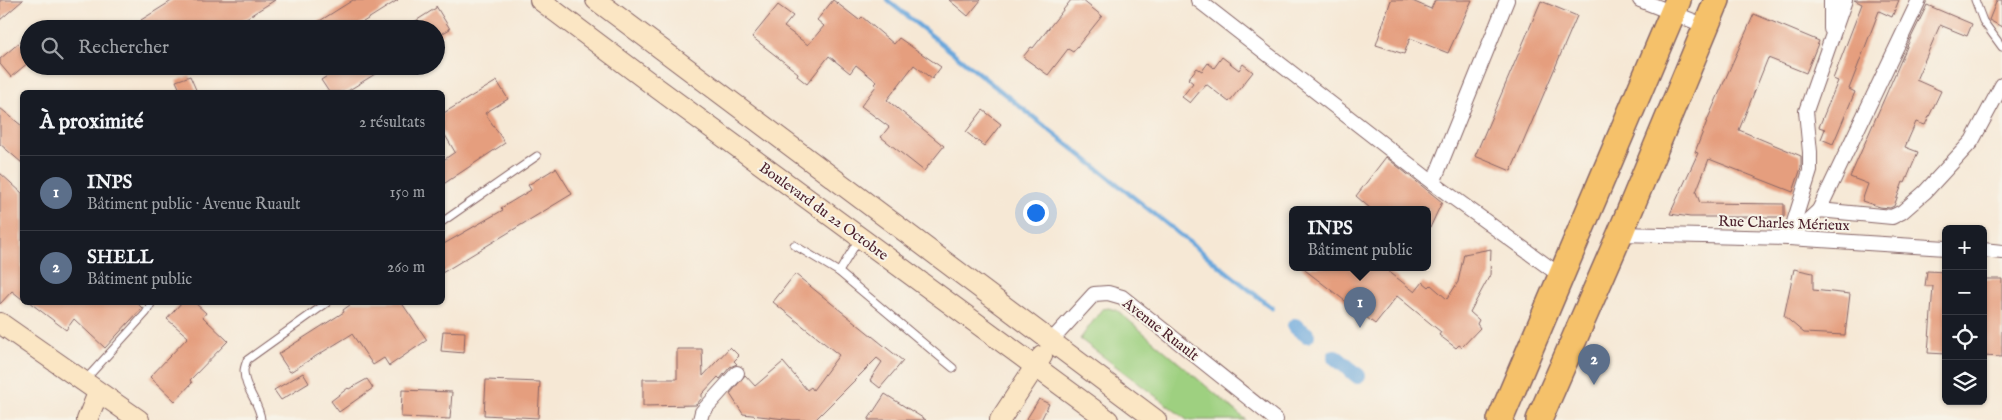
<!DOCTYPE html>
<html lang="fr">
<head>
<meta charset="utf-8">
<style>
	:root { --surface:#171b24; --page:#20242c; --text:#f1f3f6; --muted:#9ea1a6; --line:#363941; --accent:#d690ce }
	body { margin:0; font-family:"IM FELL English",serif; background:var(--page); color:var(--text) }
	.controls { position:absolute; right:15px; bottom:15px; display:grid; overflow:hidden; border-radius:8px; box-shadow:0 1px 4px #0004 }
	.controls button { width:45px; height:45px; display:grid; place-items:center; padding:0; border:0; border-bottom:1px solid var(--line); background:var(--surface); color:var(--text); font:25px sans-serif }
	.you { position:absolute; left:1035px; top:212px; width:18px; height:18px; margin:-12px; border:4px solid #fff; border-radius:50%; background:#1a73e8; box-shadow:0 0 0 8px #1a73e833 }
	.badge { display:grid; place-items:center; width:32px; height:32px; border-radius:50%; background:var(--accent); color:#fff; font-size:16px; font-weight:700 }
	.pin { position:absolute; translate:-50% -41px; filter:drop-shadow(0 1px 2px #0008) }
	.pin::after { content:''; position:absolute; top:26px; width:18px; height:15px; background:inherit; clip-path:polygon(0 0,100% 0,50% 100%) }
	.popup { position:absolute; left:1289px; top:206px; width:142px; height:65px; box-sizing:border-box; display:grid; place-content:center; border-radius:8px; background:var(--surface); filter:drop-shadow(0 1px 4px #0005); font-size:16px; white-space:nowrap; color:var(--muted) }
	.popup b { font-size:19px; color:var(--text) }
	.popup::after { content:''; position:absolute; left:50%; top:100%; margin-left:-10px; border:10px solid transparent; border-top-color:var(--surface) }
	.list { margin:0; padding:0; list-style:none }
	h2 { display:flex; justify-content:space-between; align-items:center; height:65px; margin:0; padding:0 20px; font-size:21px }
	h2 small { font-size:16px; font-weight:400; color:var(--muted) }
	.list li { display:grid; grid-template-columns:32px 1fr auto; gap:15px; align-items:center; box-sizing:border-box; height:75px; padding:0 20px; border-top:1px solid var(--line) }
	.list b { display:block; font-size:19px; white-space:nowrap }
	.list p { margin:0; font-size:16px; white-space:nowrap; color:var(--muted) }
	.list em { font-size:16px; font-style:normal; color:var(--muted) }
	.icon { flex:none; width:28px; height:28px; fill:none; stroke:currentColor; stroke-width:2; stroke-linecap:round; stroke-linejoin:round }
	.map { position:relative; flex:none; width:2002px; height:420px; overflow:hidden }
	.search { position:absolute; background:var(--surface); box-shadow:0 1px 4px #0004; left:20px; top:20px; width:425px; height:55px; display:flex; align-items:center; gap:12px; box-sizing:border-box; padding:0 18px; border-radius:28px; color:var(--muted); font-size:19px }
	.panel { position:absolute; background:var(--surface); box-shadow:0 1px 4px #0004; left:20px; top:90px; width:425px; height:215px; border-radius:8px }
	.map>svg:first-child { display:block }
	.green { fill:#9ed080; stroke:#747856 }
	.lines { fill:none; stroke-linecap:round; stroke-linejoin:round }
	.stream { stroke:#6aa7dc; stroke-width:4.5 }
	.canal { stroke:#6aa7dc; stroke-width:16 }
	.building { fill:#e59e7e }
	.lane-casing { stroke:#866566; stroke-width:9 }
	.street-casing { stroke:#866566; stroke-width:16 }
	.secondary-casing { stroke:#866566; stroke-width:22 }
	.highway-casing { stroke:#866566; stroke-width:28 }
	.lane { stroke:#fff; stroke-width:7 }
	.street { stroke:#fff; stroke-width:14 }
	.secondary { stroke:#fbe6c4; stroke-width:20 }
	.highway { stroke:#f5c16b; stroke-width:25 }
	.labels { text-anchor:middle; stroke-width:4; stroke-linejoin:round; paint-order:stroke }
	.street-label { font-size:15px; fill:#4a1f2b; stroke:#f7f3e8 }
</style>
</head>
<body>
<div class="map">
<svg width="2002" height="420" viewBox="0 0 2002 420">
	<rect width="100%" height="100%" fill="#f7f3e8"/>
	<filter id="ink" filterUnits="userSpaceOnUse"><feTurbulence type="fractalNoise" baseFrequency=".02" numOctaves="2"/><feDisplacementMap in="SourceGraphic" scale="10" xChannelSelector="R" yChannelSelector="G"/><feConvolveMatrix kernelMatrix="1 2 1 2 8 2 1 2 1" color-interpolation-filters="sRGB"/></filter>
	<filter id="wash" filterUnits="userSpaceOnUse"><feTurbulence type="fractalNoise" baseFrequency=".0096" numOctaves="4" result="noise"/><feDisplacementMap in="SourceGraphic" scale="20" xChannelSelector="R" yChannelSelector="G"/><feGaussianBlur stdDeviation="1.12" result="paint"/><feColorMatrix in="noise" values="0 0 0 0 0 0 0 0 0 0 0 0 0 0 0 0 0 1.4 0 .05"/><feComposite in="paint" operator="in"/></filter>
	<g filter="url(#wash)">
		<rect width="100%" height="100%" fill="#f6e8d5"/>
		<polygon class="green" points="1109,308 1118,311 1246,420 1187,420 1080,339 1102,309"/>
		<g class="lines">
			<polyline class="stream" points="887,0 1272,308"/>
			<g class="canal">
				<polyline points="1295,326 1307,335"/>
				<polyline points="1335,357 1358,376"/>
			</g>
		</g>
		<g id="blocks">
			<g class="building">
				<polygon points="0,0 23,0 0,20"/>
				<polygon points="173,0 275,0 229,29 147,29 141,20"/>
				<polygon points="353,0 398,0 352,29 307,29"/>
				<polygon points="833,0 859,20 862,17 894,44 899,38 941,67 932,79 914,65 887,100 944,146 924,171 881,137 889,127 861,106 876,86 875,84 877,82 856,65 850,73 829,56 807,84 797,76 798,73 752,37 778,5 793,16 784,27 808,45 824,26 817,20"/>
				<polygon points="949,0 981,0 968,16"/>
				<polygon points="1071,0 1082,0 1102,16 1073,52 1068,49 1048,75 1023,57 1031,47 1033,48"/>
				<polygon points="1391,0 1410,0 1431,9 1435,0 1472,0 1448,53 1410,38 1404,54 1376,45"/>
				<polygon points="1854,0 1899,0 1892,17 1879,11 1849,89 1855,92 1833,144 1821,139 1825,129 1819,127 1838,81 1833,79 1862,4"/>
				<polygon points="1997,0 2002,0 2002,27 1989,20"/>
				<polygon points="1541,1 1577,16 1511,171 1475,156"/>
				<polygon points="1927,5 1972,24 1967,36 1940,25 1916,80 1941,91 1925,125 1916,122 1905,147 1918,152 1905,183 1903,182 1894,206 1890,208 1880,207 1862,201 1868,184 1850,177 1909,42"/>
				<polygon points="436,6 450,29 436,37 436,29 403,29 436,8"/>
				<polygon points="1754,14 1819,41 1806,73 1768,58 1739,130 1801,156 1801,168 1793,192 1709,159 1696,192 1700,203 1784,204 1784,217 1690,217 1670,214 1698,153 1695,152 1709,116"/>
				<polygon points="20,42 29,51 29,62 11,77 0,64 0,59"/>
				<polygon points="1222,57 1239,70 1243,64 1253,72 1229,102 1206,84 1190,103 1182,97 1193,83 1188,79 1197,68 1202,71 1208,63 1214,68"/>
				<polygon points="343,66 388,66 346,92 329,92 321,80"/>
				<polygon points="190,76 197,92 181,92 176,81"/>
				<polygon points="497,81 508,99 485,113 505,143 442,185 442,161 455,152 442,130 442,114"/>
				<polygon points="0,108 22,126 22,163 0,144"/>
				<polygon points="983,110 1001,124 984,146 966,132"/>
				<polygon points="1386,157 1442,202 1428,232 1428,209 1371,209 1356,196"/>
				<polygon points="556,168 572,194 442,273 442,245 503,210 501,208 531,190 528,185"/>
				<polygon points="0,173 22,193 22,299 12,291 0,304"/>
				<polygon points="1491,249 1490,275 1470,312 1479,320 1477,324 1480,328 1462,347 1459,345 1456,348 1439,335 1441,332 1397,296 1375,324 1301,267 1383,267 1415,292 1423,282 1429,287 1431,285 1447,299 1458,282 1464,254"/>
				<polygon points="1794,269 1813,273 1813,290 1850,294 1845,335 1804,333 1784,316"/>
				<polygon points="1927,271 1946,272 1946,354 1928,353 1933,286 1925,286"/>
				<polygon points="795,274 903,361 880,388 870,380 882,362 877,358 815,420 793,420 743,414 730,394 745,375 755,386 783,362 807,390 811,387 813,390 839,355 773,302"/>
				<polygon points="1983,279 2002,279 2002,357 1983,356"/>
				<polygon points="29,302 136,302 142,308 105,348 74,319 66,330"/>
				<polygon points="182,302 194,302 206,313 203,317 228,341 190,380 192,383 175,401 150,377 188,337 167,319"/>
				<polygon points="354,302 401,302 427,340 389,366 384,358 373,365 352,334 290,372 278,354 344,312 343,310"/>
				<polygon points="443,331 465,332 464,353 441,351"/>
				<polygon points="730,347 739,356 734,361 737,364 730,367 720,379 718,377 702,394 702,398 696,405 643,406 643,379 677,379 677,349 702,349 703,376"/>
				<polygon points="303,373 309,383 281,400 274,390"/>
				<polygon points="367,379 373,388 339,412 331,401 348,388 349,389"/>
				<polygon points="486,380 540,382 538,418 484,415"/>
				<polygon points="402,390 452,392 450,419 401,417"/>
				<polygon points="885,394 926,420 868,420"/>
				<polygon points="1039,399 1049,404 1041,420 1026,420"/>
			</g>
		</g>
	</g>
	<g filter="url(#ink)">
		<use href="#blocks" fill-opacity="0" stroke="#866566" stroke-width="1"/>
		<g class="lines">
			<g class="lane-casing">
				<g id="lane">
					<polyline points="1975,0 1983,21 2002,47"/>
					<polyline points="442,222 537,156"/>
					<polyline points="859,239 839,272 953,368"/>
					<polyline points="794,245 839,272"/>
					<polyline points="85,380 146,313 152,302"/>
					<path d="M 261,420 C 260,403 244,389 244,371 C 244,368 246,363 247,360 L 328,302"/>
				</g>
			</g>
			<g class="street-casing">
				<g id="street">
					<polyline points="1198,0 1433,183 1561,276"/>
					<polyline points="1640,0 1706,26"/>
					<polyline points="1831,0 1831,29"/>
					<polyline points="1433,183 1507,0"/>
					<polyline points="1819,210 1919,0"/>
					<polyline points="1620,234 1789,238 1946,248"/>
					<polyline points="1789,238 1819,210 1892,217 1902,212 1925,192 1972,141 2002,85"/>
					<polyline points="1789,238 1810,171 1810,152 1806,111 1845,0"/>
					<polyline points="1983,250 2002,252"/>
					<polyline points="1051,341 1094,294 1108,293 1122,297 1276,420"/>
					<polyline points="700,420 702,412 737,373"/>
				</g>
			</g>
			<g class="secondary-casing">
				<g id="secondary">
					<polyline points="540,0 653,85 1108,420"/>
					<polyline points="596,0 1156,420"/>
					<polyline points="0,323 139,420"/>
					<polyline points="87,420 98,393"/>
					<polyline points="1000,420 1042,356"/>
				</g>
			</g>
			<g class="highway-casing">
				<g id="highway">
					<polyline points="1500,420 1678,0"/>
					<polyline points="1539,420 1620,234 1717,0"/>
				</g>
			</g>
			<use href="#lane" class="lane"/>
			<use href="#street" class="street"/>
			<use href="#secondary" class="secondary"/>
			<use href="#highway" class="highway"/>
		</g>
	</g>
	<g class="labels">
		<g class="street-label">
			<text transform="translate(824 211) rotate(36)" y="5">Boulevard du 22 Octobre</text>
			<text transform="translate(1784 223) rotate(2)" y="5">Rue Charles Mérieux</text>
			<text transform="translate(1161 329) rotate(38)" y="5">Avenue Ruault</text>
		</g>
	</g>
</svg>
<div class="controls">
<button>+</button>
<button>−</button>
<button><svg class="icon" aria-label="locate" viewBox="0 0 24 24"><circle cx="12" cy="12" r="6"/><path d="M12 2v4M12 18v4M2 12h4M18 12h4"/></svg></button>
<button><svg class="icon" aria-label="layers" viewBox="0 0 24 24"><path d="M12 4l9 5-9 5-9-5zM3 14l9 5 9-5"/></svg></button>
</div>
<div class="you"></div>
<div class="pin badge" style="left:1360px;top:328px;background:#5c6f8a">1</div>
<div class="popup"><b>INPS</b>Bâtiment public</div>
<div class="pin badge" style="left:1594px;top:385px;background:#5c6f8a">2</div>
<div class="search"><svg class="icon" aria-label="search" viewBox="0 0 24 24"><circle cx="10" cy="10" r="6"/><path d="M15 15l6 6"/></svg>Rechercher</div>
<section class="panel">
<h2>À proximité<small>2 résultats</small></h2>
<ul class="list">
<li><span class="badge" style="background:#5c6f8a">1</span><div><b>INPS</b><p>Bâtiment public · Avenue Ruault</p></div><em>150 m</em></li>
<li><span class="badge" style="background:#5c6f8a">2</span><div><b>SHELL</b><p>Bâtiment public</p></div><em>260 m</em></li>
</ul>
</section>
</div>
</body>
</html>
